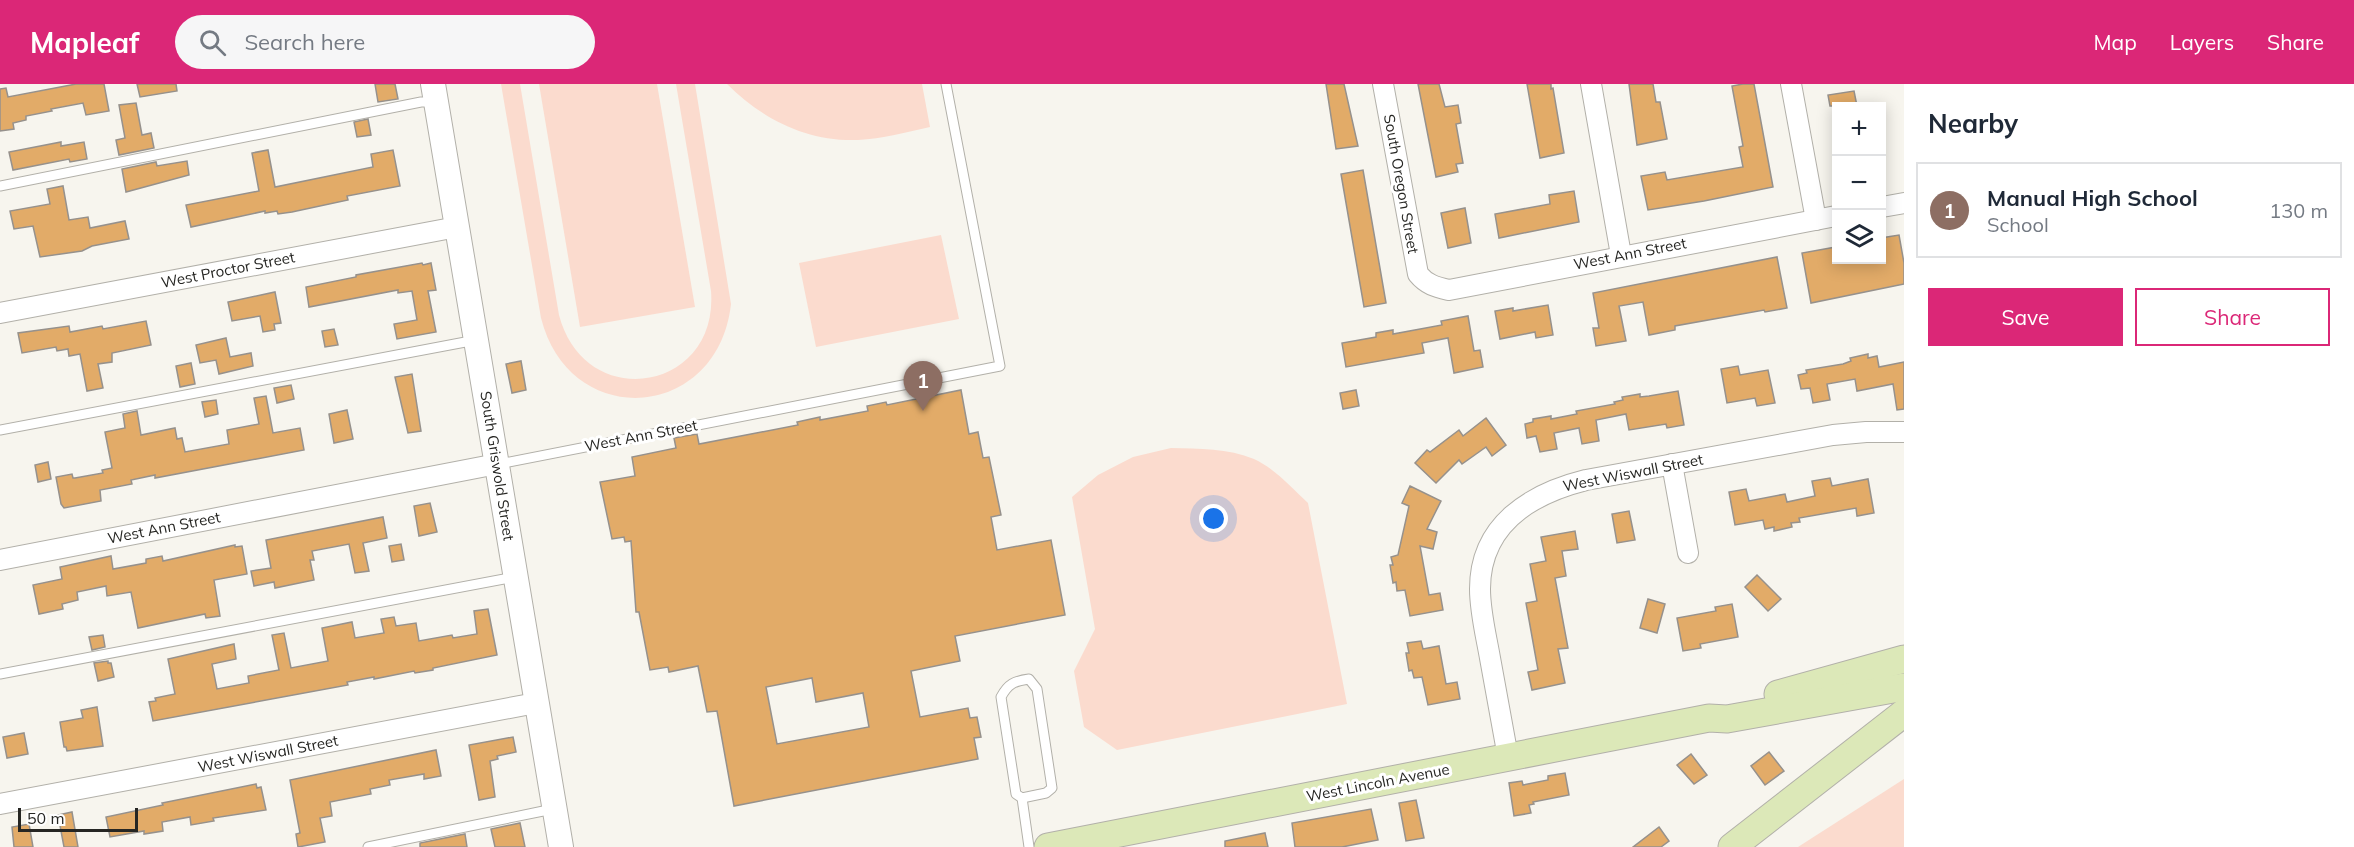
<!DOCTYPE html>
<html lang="en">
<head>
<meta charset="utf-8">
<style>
	:root { --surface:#fff; --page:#f6f6f7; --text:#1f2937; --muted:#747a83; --line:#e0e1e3; --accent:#db2777 }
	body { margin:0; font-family:Mulish,sans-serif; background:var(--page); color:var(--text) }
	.controls { position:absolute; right:18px; top:18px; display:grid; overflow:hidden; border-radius:0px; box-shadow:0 3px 15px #0003 }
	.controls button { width:54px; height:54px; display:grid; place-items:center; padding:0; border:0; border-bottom:2px solid var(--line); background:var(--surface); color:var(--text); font:30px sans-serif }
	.scale { position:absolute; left:18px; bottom:15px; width:120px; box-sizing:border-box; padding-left:6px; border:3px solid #262623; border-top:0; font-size:16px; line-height:21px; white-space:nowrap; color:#262623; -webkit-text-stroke:4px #fff; paint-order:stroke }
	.you { position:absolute; left:1214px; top:435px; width:21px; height:21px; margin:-15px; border:4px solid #fff; border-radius:50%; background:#1a73e8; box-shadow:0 0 0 9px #1a73e833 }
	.badge { display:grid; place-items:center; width:39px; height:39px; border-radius:50%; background:var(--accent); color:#fff; font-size:20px; font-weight:700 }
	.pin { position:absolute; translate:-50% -50px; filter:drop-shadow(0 2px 3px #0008) }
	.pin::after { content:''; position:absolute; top:32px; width:21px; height:18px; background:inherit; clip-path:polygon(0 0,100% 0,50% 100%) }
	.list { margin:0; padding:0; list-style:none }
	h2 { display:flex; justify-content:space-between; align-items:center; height:78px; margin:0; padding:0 24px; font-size:26px }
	h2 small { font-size:20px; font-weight:400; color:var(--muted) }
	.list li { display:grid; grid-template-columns:39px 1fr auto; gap:18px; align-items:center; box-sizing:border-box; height:96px; margin:0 12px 12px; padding:0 12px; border:2px solid var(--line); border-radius:0px }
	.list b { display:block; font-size:22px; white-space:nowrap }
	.list p { margin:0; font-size:20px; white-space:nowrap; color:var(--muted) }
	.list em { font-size:20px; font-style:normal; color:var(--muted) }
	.actions { display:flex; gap:12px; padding:18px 24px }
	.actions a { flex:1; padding:14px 0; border:2px solid var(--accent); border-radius:0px; text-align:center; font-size:21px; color:var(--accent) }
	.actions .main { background:var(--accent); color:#fff }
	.icon { flex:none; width:33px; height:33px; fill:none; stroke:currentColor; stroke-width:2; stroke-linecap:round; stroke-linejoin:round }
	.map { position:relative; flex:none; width:1904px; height:763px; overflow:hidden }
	header { display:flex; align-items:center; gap:36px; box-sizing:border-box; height:84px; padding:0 30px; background:var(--accent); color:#fff }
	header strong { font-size:28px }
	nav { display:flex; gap:33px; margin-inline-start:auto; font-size:21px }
	.search { width:420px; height:54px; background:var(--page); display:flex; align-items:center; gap:15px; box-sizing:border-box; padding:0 21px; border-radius:33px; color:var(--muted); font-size:22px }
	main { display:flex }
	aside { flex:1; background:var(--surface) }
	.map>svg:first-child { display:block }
	.green { fill:#fbdbce }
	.building { fill:#e2ab68; stroke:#96918c; stroke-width:1.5; fill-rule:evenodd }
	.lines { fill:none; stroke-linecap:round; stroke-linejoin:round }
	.service-casing { stroke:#b2b0a9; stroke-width:11 }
	.minor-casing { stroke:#b2b0a9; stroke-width:22 }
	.tertiary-casing { stroke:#b2b0a9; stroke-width:26 }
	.secondary-casing { stroke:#b2b0a9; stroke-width:29 }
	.service { stroke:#fff; stroke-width:9 }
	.minor { stroke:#fff; stroke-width:20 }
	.tertiary { stroke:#fff; stroke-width:24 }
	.secondary { stroke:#dce8b8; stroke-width:27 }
	.labels { text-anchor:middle; stroke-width:6; stroke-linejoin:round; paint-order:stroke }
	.street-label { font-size:15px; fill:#262623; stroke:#fff }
</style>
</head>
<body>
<header>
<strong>Mapleaf</strong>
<div class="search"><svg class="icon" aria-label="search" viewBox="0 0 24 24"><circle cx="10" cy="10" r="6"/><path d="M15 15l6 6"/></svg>Search here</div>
<nav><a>Map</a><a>Layers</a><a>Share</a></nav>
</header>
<main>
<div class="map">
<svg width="1904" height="763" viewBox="0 0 1904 763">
	<rect width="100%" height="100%" fill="#f7f5ee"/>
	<g class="green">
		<path d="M 501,0 L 520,0 L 559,231 C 585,330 719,308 711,207 L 676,0 L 695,0 L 731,220 C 718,337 570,348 541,234 Z"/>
		<polygon points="539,0 657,0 695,223 580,243"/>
		<path d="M 727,0 L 922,0 L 930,43 C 907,48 882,55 858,56 C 807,58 762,35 727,0 Z"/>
		<polygon points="941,151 959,235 816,263 799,179"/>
		<path d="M 1171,364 C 1199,365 1228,364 1254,375 C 1274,384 1292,404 1308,419 L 1347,620 L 1117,666 L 1084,643 L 1074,587 L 1095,545 L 1072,413 L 1098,391 L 1133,373 Z"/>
		<polygon points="1904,695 1904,763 1798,763"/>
	</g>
	<g class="building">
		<polygon points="76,0 104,0 109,27 86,31 83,19 51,25 52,27 26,32 26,36 13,39 14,45 0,47 0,5 6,4 8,13"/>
		<polygon points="137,0 176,0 177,7 140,13"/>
		<polygon points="375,0 395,0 398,15 378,18"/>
		<polygon points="1326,0 1344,0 1358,62 1336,65"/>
		<polygon points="1418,0 1439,0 1445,23 1458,21 1461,39 1456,40 1463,79 1456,80 1458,88 1436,93"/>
		<polygon points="1527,0 1551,0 1551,5 1553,4 1564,69 1540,74"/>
		<polygon points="1629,0 1653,0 1656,18 1660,18 1667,55 1637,61"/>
		<polygon points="1743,0 1754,0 1773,103 1704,117 1648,126 1641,92 1665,88 1667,96 1743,83 1739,63 1743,62 1732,2"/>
		<polygon points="1854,7 1857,22 1830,22 1828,11"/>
		<polygon points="136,19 142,51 151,49 154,64 119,71 116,56 125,54 119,21"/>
		<polygon points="368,35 371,51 357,53 354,38"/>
		<polygon points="61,58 61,62 84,58 87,75 70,78 69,75 13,86 9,68"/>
		<polygon points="268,66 275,103 373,83 371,70 393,66 400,102 347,112 348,116 292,128 278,130 277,127 265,129 265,127 191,143 186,121 259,107 252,69"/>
		<polygon points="187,77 189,91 126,108 122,85 156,78 157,82"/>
		<polygon points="1363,86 1386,219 1364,223 1341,90"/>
		<polygon points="63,102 69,136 88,133 90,144 125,137 129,155 92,162 82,167 40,173 33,142 14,145 10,127 50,120 47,105"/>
		<polygon points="1574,107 1579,138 1499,154 1495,130 1550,120 1549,111"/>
		<polygon points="1465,124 1471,159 1448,164 1441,129"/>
		<polygon points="1899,151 1904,179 1904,200 1811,219 1802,169 1836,163 1836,176 1881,176 1881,154"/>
		<polygon points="1777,173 1787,224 1765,228 1764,226 1675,242 1675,246 1649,251 1643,218 1619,222 1626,257 1596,262 1593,244 1599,244 1593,209"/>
		<polygon points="422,179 423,181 431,179 436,206 428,207 436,248 397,255 394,240 417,236 412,207 398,209 398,206 309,223 306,203 356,193 356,191"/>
		<polygon points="275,208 281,239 274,240 275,246 263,248 260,232 232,237 228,218"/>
		<polygon points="1548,221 1553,251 1536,254 1535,248 1500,255 1495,227 1513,224 1513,227"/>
		<polygon points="1468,232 1474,267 1480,266 1483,283 1454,289 1448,254 1422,259 1424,269 1346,283 1342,259 1376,253 1376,249 1393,246 1393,250 1442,241 1441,237"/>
		<polygon points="146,237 151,261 112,269 112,278 98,280 103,304 87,307 80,270 69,272 68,265 57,267 56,263 22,269 18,249 69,242 70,248 102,242 103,245"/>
		<polygon points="334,245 338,261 325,263 322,247"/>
		<polygon points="226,254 230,273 251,269 253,282 219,290 216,276 200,279 196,261"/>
		<polygon points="1868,270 1868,274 1877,272 1879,283 1904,278 1904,325 1897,326 1893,300 1857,307 1855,295 1827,300 1830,316 1813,319 1810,304 1801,305 1798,291 1807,289 1806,286 1843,280 1851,277 1850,274"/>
		<polygon points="521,277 526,306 512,309 506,280"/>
		<polygon points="191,279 195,300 180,303 176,282"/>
		<polygon points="1738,282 1740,291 1768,286 1775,319 1757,322 1755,314 1727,319 1721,285"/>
		<polygon points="412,290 421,347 408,349 395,293"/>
		<polygon points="291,301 294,315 277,319 274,304"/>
		<path d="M 961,306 L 969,350 L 978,348 L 983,374 L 989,373 L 1001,431 L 991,433 L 997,466 L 1051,456 L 1065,531 L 955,552 L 960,577 L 911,587 L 920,633 L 968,624 L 970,634 L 977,633 L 981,653 L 974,654 L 978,675 L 734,722 L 717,627 L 707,628 L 698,582 L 669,588 L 668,583 L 650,586 L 639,528 L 636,528 L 631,457 L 625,458 L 624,453 L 612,455 L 600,398 L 635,392 L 632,373 L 676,364 L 674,354 L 697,350 L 699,360 L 798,341 L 797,338 L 820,333 L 820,336 L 868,327 L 867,322 L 886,318 L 887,321 ZM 812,594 L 816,618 L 863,609 L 869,643 L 777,660 L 766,603 Z"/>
		<polygon points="1356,306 1359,322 1343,325 1340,309"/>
		<polygon points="1678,307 1684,341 1667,344 1666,340 1629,346 1626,330 1596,336 1599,357 1582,360 1579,344 1554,349 1557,365 1540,368 1536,352 1527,354 1525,340 1533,338 1533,335 1551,332 1551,335 1577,330 1576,327 1615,320 1614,318 1623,316 1622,313 1640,310 1640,313 1649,312"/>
		<polygon points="266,312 273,349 300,344 304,366 155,394 155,391 131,396 132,400 100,406 101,417 64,424 61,420 56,393 72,390 73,394 75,394 103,389 102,386 112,384 105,348 125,344 123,330 137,327 141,351 175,344 177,355 182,354 185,368 229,360 227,346 259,340 254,314"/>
		<polygon points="216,316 218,330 205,333 202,318"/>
		<polygon points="347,326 353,355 334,359 329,330"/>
		<polygon points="1486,334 1506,361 1492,372 1486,363 1462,380 1459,376 1436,399 1415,379 1427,366 1430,368 1459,346 1463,352"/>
		<polygon points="48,378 51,395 38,398 35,381"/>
		<polygon points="1830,394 1832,402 1868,395 1874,429 1857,432 1856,424 1799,434 1800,438 1791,439 1792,443 1774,447 1774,443 1765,445 1763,436 1735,441 1729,408 1746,405 1749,417 1785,410 1787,418 1815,412 1812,397"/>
		<polygon points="1410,402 1441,417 1427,445 1437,448 1433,465 1420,462 1429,511 1440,509 1443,526 1410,532 1405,506 1397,507 1396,498 1393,499 1390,481 1393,481 1391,473 1398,471 1409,422 1402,419"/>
		<polygon points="430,419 437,448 419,452 414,422"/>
		<polygon points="1629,427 1635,456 1617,459 1612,430"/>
		<polygon points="383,433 387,454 363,459 369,487 355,489 349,460 312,467 314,476 310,476 314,496 275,504 274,498 254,502 251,487 271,484 266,456"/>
		<polygon points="1575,447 1578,465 1562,467 1566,492 1555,494 1568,564 1558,565 1565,599 1532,606 1528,588 1538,586 1526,519 1537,517 1530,480 1546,477 1541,453"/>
		<polygon points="401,460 404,476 392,478 389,462"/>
		<polygon points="235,461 235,463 242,462 247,490 214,496 220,532 206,534 205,530 138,544 131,508 107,512 106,502 77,508 78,516 62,520 63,525 39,530 33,501 62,495 60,483 111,472 113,485 146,479 146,475 162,472 163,477"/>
		<polygon points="1757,491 1781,515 1768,527 1745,503"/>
		<polygon points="1648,515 1665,520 1657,549 1640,544"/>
		<polygon points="1732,520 1738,553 1700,560 1701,564 1683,567 1677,534 1716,527 1715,523"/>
		<polygon points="488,525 497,571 433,584 433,586 415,589 414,587 374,595 374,593 347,598 348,601 153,637 149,618 156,617 155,614 175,610 168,575 234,560 236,575 212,580 217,605 249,599 248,592 279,586 272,551 284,549 291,584 328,577 322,544 352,538 355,554 384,549 381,535 394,533 396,542 416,539 419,557 452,551 453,554 477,550 474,527"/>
		<polygon points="103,551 105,563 92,566 89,553"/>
		<polygon points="1421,557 1423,565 1439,562 1446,600 1457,598 1460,615 1428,621 1422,593 1414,594 1412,586 1409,587 1406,569 1409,569 1407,559"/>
		<polygon points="108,577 108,579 111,579 114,593 98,597 94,579"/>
		<polygon points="97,623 103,662 67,667 66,663 64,663 60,638 83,634 81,626"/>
		<polygon points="24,649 28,670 7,674 3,653"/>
		<polygon points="513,653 516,668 497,672 498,675 490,677 495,713 479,716 469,661"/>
		<polygon points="436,666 441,692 424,695 424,690 389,696 390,701 370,705 371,710 330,718 332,732 320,734 325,758 298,763 296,750 300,749 290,696"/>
		<polygon points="1769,668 1784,687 1765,701 1751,682"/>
		<polygon points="1691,670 1707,691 1694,700 1677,681"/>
		<polygon points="1565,689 1569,711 1533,718 1534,720 1529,721 1531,729 1514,732 1509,699 1522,697 1523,701 1548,696 1548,692"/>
		<polygon points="256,700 257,704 261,703 266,726 213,734 214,737 191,741 190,733 162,738 163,747 144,750 144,747 110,753 106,733 163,721 162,719"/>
		<polygon points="1416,716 1424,754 1406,757 1399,719"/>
		<polygon points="1371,725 1378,756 1342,763 1295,763 1292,739"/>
		<polygon points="72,728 78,763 64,763 58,731"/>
		<polygon points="520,739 525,763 495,763 491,745"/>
		<polygon points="29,740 33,763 14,763 12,743"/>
		<polygon points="1659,743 1669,757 1661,763 1633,763"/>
		<polygon points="1265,749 1268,763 1225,763 1225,757"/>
		<polygon points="465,750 467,763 420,763 420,759"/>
	</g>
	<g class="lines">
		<g class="service-casing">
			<g id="service">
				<polyline points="0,102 421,18 434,18"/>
				<polyline points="0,346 476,256"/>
				<polyline points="499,380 1000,282 946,0"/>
				<polyline points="0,590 515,493"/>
				<path d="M 1022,714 L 1046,709 L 1052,704 L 1037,605 L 1029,595 C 1014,597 1008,600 1001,613 L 1016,710 L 1022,714 L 1029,763"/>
				<polyline points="368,763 553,725"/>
			</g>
		</g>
		<g class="minor-casing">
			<g id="minor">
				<path d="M 1383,0 L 1418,190 C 1427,201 1436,203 1449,206 L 1836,132"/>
				<polyline points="1591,0 1621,171"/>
				<polyline points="1791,0 1816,136"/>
				<polyline points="1882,123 1904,119"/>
				<polyline points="0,229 457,143"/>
				<polyline points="1672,380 1688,469"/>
				<polyline points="0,476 497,380"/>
				<path d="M 1508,673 C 1502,640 1496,607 1490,574 C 1486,551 1480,528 1480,505 C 1480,441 1530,410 1586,396 L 1833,351 L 1866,348 L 1904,348"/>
				<polyline points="0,720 536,619"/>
			</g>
		</g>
		<g class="tertiary-casing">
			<polyline id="tertiary" points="433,0 561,763"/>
		</g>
		<g class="secondary-casing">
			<g id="secondary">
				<polyline points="1778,610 1904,575"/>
				<polyline points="1048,763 1709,634 1727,635 1904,603"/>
				<polyline points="1732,763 1904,629"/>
			</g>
		</g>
		<use href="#service" class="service"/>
		<use href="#minor" class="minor"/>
		<use href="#tertiary" class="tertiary"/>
		<use href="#secondary" class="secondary"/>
	</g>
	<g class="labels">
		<g class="street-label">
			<text transform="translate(1401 100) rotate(80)" y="5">South Oregon Street</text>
			<text transform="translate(1630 170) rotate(-11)" y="5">West Ann Street</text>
			<text transform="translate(228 186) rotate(-11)" y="5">West Proctor Street</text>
			<text transform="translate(641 352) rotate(-11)" y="5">West Ann Street</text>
			<text transform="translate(497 382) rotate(81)" y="5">South Griswold Street</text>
			<text transform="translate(1633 389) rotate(-11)" y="5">West Wiswall Street</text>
			<text transform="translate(164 444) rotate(-11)" y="5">West Ann Street</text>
			<text transform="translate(268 670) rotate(-11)" y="5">West Wiswall Street</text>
			<text transform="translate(1378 699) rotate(-11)" y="5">West Lincoln Avenue</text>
		</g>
	</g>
</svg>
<div class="controls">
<button>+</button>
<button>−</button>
<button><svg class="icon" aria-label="layers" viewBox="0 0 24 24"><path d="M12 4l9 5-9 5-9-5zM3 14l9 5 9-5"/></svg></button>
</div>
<div class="scale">50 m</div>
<div class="you"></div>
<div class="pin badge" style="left:923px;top:327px;background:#8d6e63">1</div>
</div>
<aside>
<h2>Nearby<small></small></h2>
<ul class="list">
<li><span class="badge" style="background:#8d6e63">1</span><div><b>Manual High School</b><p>School</p></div><em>130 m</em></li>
</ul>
<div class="actions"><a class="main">Save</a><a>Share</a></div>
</aside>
</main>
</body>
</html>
